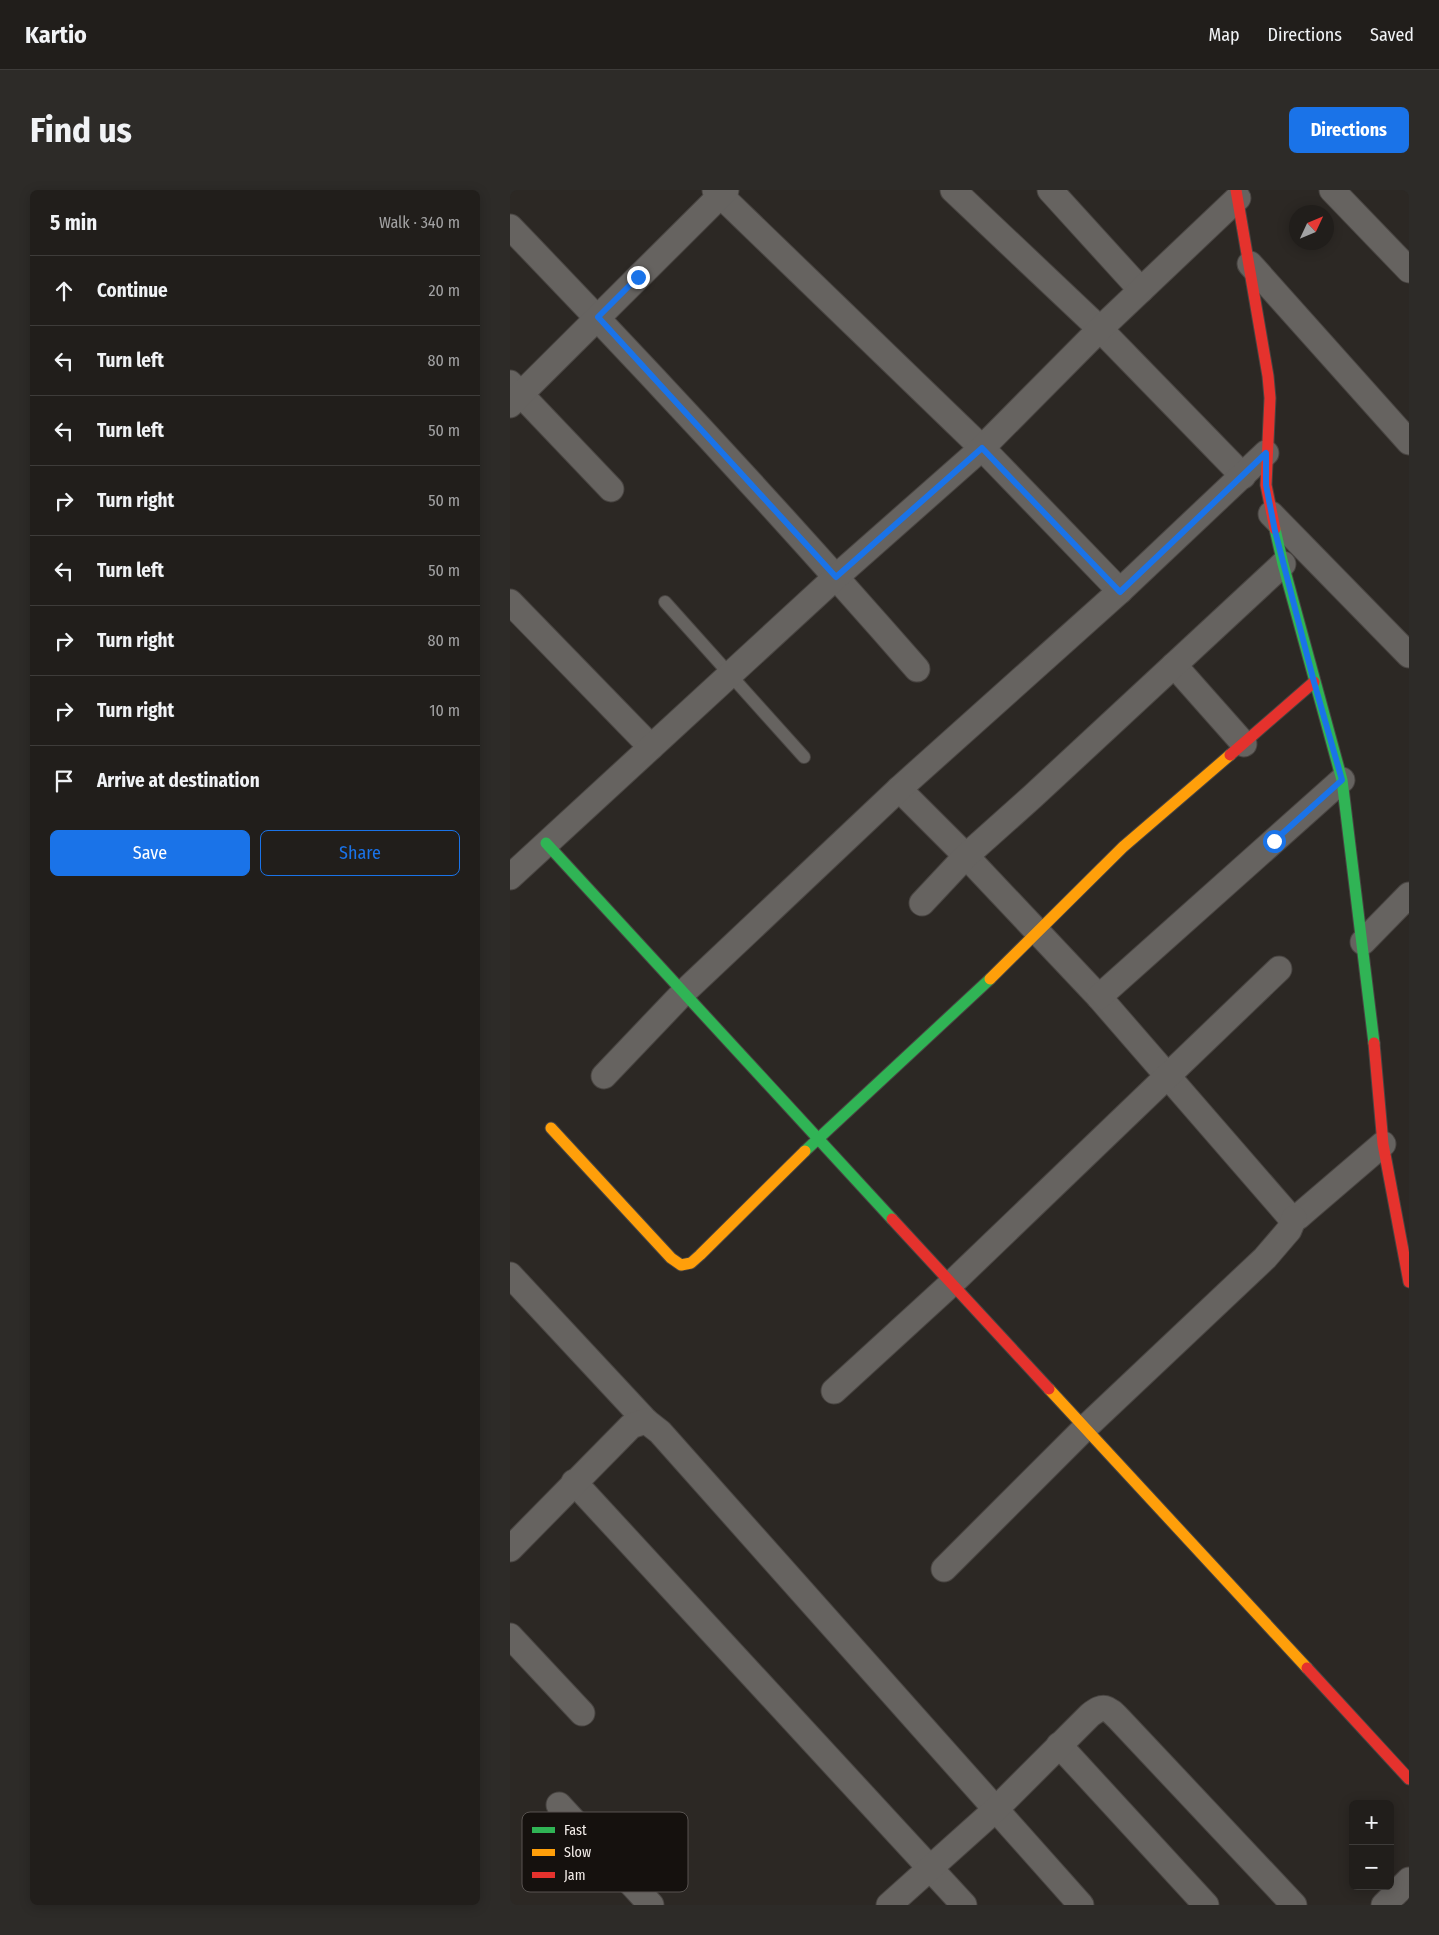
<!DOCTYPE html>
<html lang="en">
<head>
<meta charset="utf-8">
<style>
	:root { --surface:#211e1b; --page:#2d2b28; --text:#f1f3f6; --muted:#a2a2a3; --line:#3e3c3a; --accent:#1a73e8 }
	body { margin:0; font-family:"Fira Sans Condensed",sans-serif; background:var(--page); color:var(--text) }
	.controls { position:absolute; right:15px; bottom:15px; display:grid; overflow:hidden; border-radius:8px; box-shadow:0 2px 12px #0003 }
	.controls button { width:45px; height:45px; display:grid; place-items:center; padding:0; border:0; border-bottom:1px solid var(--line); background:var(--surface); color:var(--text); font:25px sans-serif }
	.compass { position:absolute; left:779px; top:15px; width:45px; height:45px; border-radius:50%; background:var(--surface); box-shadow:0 2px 12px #0003; rotate:46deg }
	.stop { position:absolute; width:15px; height:15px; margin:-11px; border:4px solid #1a73e8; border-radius:50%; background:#fff }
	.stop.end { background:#1a73e8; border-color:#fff; box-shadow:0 1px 5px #0008 }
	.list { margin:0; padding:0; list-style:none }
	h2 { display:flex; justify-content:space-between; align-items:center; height:65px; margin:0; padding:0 20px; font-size:21px }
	h2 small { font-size:16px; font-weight:400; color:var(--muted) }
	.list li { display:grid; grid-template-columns:32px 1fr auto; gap:15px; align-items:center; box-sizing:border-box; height:70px; padding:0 20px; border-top:1px solid var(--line) }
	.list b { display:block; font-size:19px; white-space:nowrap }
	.list em { font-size:16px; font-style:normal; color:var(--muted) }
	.actions { display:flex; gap:10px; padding:15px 20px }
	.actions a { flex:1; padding:11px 0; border:1px solid var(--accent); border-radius:8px; text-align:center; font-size:18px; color:var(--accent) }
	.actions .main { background:var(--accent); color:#fff }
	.icon { flex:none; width:28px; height:28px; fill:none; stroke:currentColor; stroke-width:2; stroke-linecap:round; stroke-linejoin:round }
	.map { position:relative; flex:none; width:899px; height:1715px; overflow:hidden; border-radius:8px }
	header { display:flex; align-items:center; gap:30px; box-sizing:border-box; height:70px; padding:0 25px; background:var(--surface); border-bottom:1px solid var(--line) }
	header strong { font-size:24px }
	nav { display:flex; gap:28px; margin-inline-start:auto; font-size:18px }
	.intro { display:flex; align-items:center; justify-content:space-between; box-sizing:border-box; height:120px; padding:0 30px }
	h1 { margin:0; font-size:35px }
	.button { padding:12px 22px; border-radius:8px; background:var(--accent); color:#fff; font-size:18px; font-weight:700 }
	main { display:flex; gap:30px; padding:0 30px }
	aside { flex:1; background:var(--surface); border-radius:8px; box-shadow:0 2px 12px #0003 }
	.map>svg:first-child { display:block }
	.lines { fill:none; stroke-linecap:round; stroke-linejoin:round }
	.lane-casing { stroke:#494542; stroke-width:14 }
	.street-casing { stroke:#494542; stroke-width:27 }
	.fast-casing { stroke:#494542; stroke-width:13 }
	.slow-casing { stroke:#494542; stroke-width:13 }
	.jam-casing { stroke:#494542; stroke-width:13 }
	.lane { stroke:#666360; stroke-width:12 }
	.street { stroke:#666360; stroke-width:25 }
	.fast { stroke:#30b455; stroke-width:11 }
	.slow { stroke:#ff9f0a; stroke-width:11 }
	.jam { stroke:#e5322d; stroke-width:11 }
	.route { stroke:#1a73e8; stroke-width:6 }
	.key { fill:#15110e; stroke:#585350; stroke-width:1 }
	.key-label { font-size:14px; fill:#f4eeea }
</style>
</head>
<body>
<header>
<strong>Kartio</strong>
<nav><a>Map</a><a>Directions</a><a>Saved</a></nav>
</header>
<div class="intro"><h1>Find us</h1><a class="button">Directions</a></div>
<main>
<aside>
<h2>5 min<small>Walk · 340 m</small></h2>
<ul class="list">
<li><svg class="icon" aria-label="ahead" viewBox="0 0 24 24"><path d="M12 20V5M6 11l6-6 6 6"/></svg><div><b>Continue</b></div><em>20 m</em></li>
<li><svg class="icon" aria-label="left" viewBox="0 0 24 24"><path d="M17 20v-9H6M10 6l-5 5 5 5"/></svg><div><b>Turn left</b></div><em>80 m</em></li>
<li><svg class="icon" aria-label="left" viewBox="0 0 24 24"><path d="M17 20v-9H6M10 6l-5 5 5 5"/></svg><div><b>Turn left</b></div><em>50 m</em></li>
<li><svg class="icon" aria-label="right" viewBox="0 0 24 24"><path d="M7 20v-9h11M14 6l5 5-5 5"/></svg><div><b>Turn right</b></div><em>50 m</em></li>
<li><svg class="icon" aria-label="left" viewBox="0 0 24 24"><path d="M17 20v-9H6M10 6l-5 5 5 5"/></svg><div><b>Turn left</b></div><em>50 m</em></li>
<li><svg class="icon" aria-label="right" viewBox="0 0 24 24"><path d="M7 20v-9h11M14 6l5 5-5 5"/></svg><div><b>Turn right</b></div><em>80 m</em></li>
<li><svg class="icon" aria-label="right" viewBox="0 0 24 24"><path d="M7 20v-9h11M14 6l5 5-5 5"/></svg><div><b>Turn right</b></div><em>10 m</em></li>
<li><svg class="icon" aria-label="arrive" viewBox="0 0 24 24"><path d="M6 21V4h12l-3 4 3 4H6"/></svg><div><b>Arrive at destination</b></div></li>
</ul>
<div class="actions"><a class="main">Save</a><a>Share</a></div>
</aside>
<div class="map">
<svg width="899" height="1715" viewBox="0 0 899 1715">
	<rect width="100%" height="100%" fill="#2c2824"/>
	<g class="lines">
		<g class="lane-casing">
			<polyline id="lane" points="155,412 294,567"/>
		</g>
		<g class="street-casing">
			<g id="street">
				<polyline points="205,0 472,258 610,401"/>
				<polyline points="443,0 590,139 733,286"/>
				<polyline points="540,0 631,100"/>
				<polyline points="822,0 899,80"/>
				<path d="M 0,37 C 139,181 275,328 407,479"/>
				<polyline points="740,74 899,252"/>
				<polyline points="0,193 101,299"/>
				<polyline points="0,215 216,0"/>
				<polyline points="761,324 899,465"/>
				<polyline points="0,412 141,557"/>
				<polyline points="664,475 734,554"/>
				<polyline points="389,599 456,666 589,807 780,1027 788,1027 796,1020 873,954"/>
				<polyline points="0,687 326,387 472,258 590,139 728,8"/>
				<polyline points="412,713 456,666 522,607 773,374"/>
				<polyline points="853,752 899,705"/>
				<polyline points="589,807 832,590"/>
				<polyline points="94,886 174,802 389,599 610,401 756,263"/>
				<polyline points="0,1085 136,1231"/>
				<polyline points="324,1201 442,1093 769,779"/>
				<polyline points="64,1292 454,1715"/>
				<polyline points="0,1359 121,1236 136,1231 150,1242 571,1715"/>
				<polyline points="434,1379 575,1238 755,1068 779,1040 784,1028"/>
				<polyline points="0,1446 72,1523"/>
				<polyline points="549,1555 696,1715"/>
				<polyline points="49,1615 141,1715"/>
				<path d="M 379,1715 L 485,1620 L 580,1525 C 594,1514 597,1517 609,1529 L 784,1715"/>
				<polyline points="874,1715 899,1690"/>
			</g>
		</g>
		<g class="fast-casing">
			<g id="fast">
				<polyline points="765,339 773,374 832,590 864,853"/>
				<polyline points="36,653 382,1029"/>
				<polyline points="295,961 480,789"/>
			</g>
		</g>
		<g class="slow-casing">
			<g id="slow">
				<polyline points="480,789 613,657 720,565"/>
				<polyline points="41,938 161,1068 171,1075 181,1073 190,1065 295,961"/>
				<polyline points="539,1199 797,1478"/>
			</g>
		</g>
		<g class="jam-casing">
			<g id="jam">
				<polyline points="726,0 758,186 760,208 756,295 765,339"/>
				<polyline points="720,565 804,492"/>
				<polyline points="864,853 873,954 899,1092"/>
				<polyline points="382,1029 539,1199"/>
				<polyline points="797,1478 899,1589"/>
			</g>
		</g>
		<use href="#lane" class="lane"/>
		<use href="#street" class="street"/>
		<use href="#fast" class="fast"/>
		<use href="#slow" class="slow"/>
		<use href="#jam" class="jam"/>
	</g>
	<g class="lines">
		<polyline class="route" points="128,87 88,127 326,387 472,258 610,402 756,263 756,295 765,341 804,492 832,590 764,651"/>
	</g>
	<rect x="12" y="1622" width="166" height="80" rx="8" class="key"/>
	<rect x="22" y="1637" width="23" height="6" fill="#30b455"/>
	<rect x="22" y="1659" width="23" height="7" fill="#ff9f0a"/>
	<rect x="22" y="1682" width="23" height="6" fill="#e5322d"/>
	<g class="key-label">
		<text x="54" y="1645">Fast</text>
		<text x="54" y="1667">Slow</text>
		<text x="54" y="1690">Jam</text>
	</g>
</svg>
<div class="controls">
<button>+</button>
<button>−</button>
</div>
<svg class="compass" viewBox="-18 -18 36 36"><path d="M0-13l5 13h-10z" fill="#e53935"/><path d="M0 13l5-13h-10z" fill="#a2a2a3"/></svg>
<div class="stop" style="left:764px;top:651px"></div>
<div class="stop end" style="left:128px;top:87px"></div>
</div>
</main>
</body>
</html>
